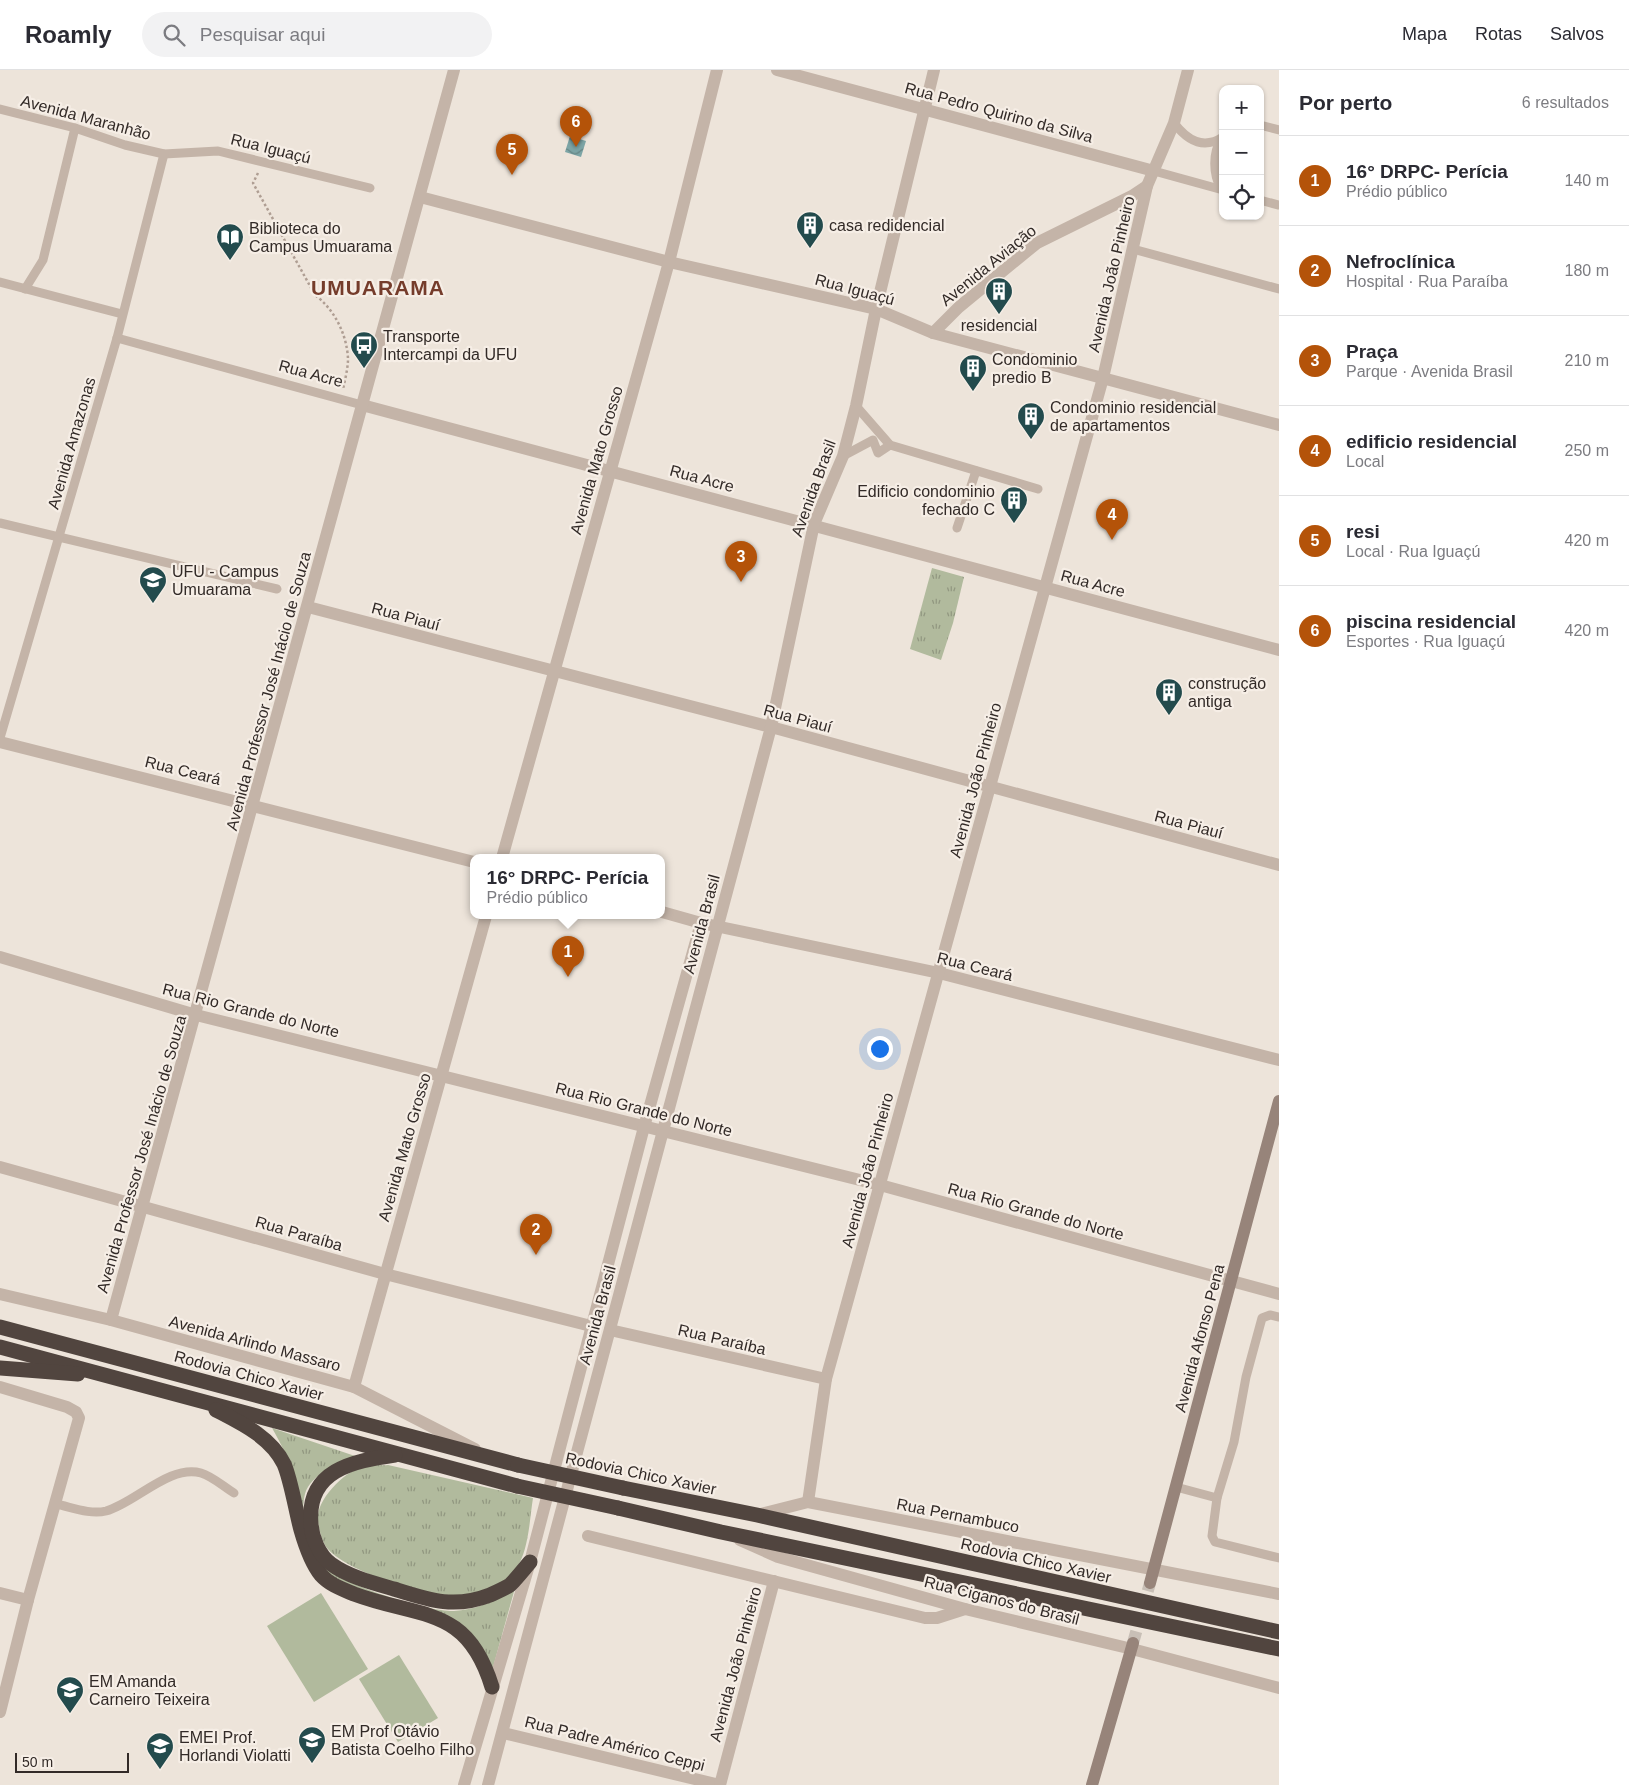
<!DOCTYPE html>
<html lang="pt">
<head>
<meta charset="utf-8">
<style>
	:root { --surface:#fff; --page:#f2f2f3; --text:#2b2b33; --muted:#7c7c81; --line:#e1e1e2; --accent:#b45309 }
	body { margin:0; font-family:Arial,sans-serif; background:var(--page); color:var(--text) }
	.controls { position:absolute; right:15px; top:15px; display:grid; overflow:hidden; border-radius:10px; box-shadow:0 1px 4px #0004 }
	.controls button { width:45px; height:45px; display:grid; place-items:center; padding:0; border:0; border-bottom:1px solid var(--line); background:var(--surface); color:var(--text); font:25px sans-serif }
	.scale { position:absolute; left:15px; bottom:12px; width:114px; box-sizing:border-box; padding-left:5px; border:2px solid #322a27; border-top:0; font-size:14px; line-height:18px; white-space:nowrap; color:#322a27; -webkit-text-stroke:4px #f6eee6; paint-order:stroke }
	.you { position:absolute; left:879px; top:978px; width:18px; height:18px; margin:-12px; border:4px solid #fff; border-radius:50%; background:#1a73e8; box-shadow:0 0 0 8px #1a73e833 }
	.badge { display:grid; place-items:center; width:32px; height:32px; border-radius:50%; background:var(--accent); color:#fff; font-size:16px; font-weight:700 }
	.pin { position:absolute; translate:-50% -41px; filter:drop-shadow(0 1px 2px #0008) }
	.pin::after { content:''; position:absolute; top:26px; width:18px; height:15px; background:inherit; clip-path:polygon(0 0,100% 0,50% 100%) }
	.popup { position:absolute; left:470px; top:784px; width:195px; height:65px; box-sizing:border-box; display:grid; place-content:center; border-radius:10px; background:var(--surface); filter:drop-shadow(0 1px 4px #0005); font-size:16px; white-space:nowrap; color:var(--muted) }
	.popup b { font-size:19px; color:var(--text) }
	.popup::after { content:''; position:absolute; left:50%; top:100%; margin-left:-10px; border:10px solid transparent; border-top-color:var(--surface) }
	.list { margin:0; padding:0; list-style:none }
	h2 { display:flex; justify-content:space-between; align-items:center; height:65px; margin:0; padding:0 20px; font-size:21px }
	h2 small { font-size:16px; font-weight:400; color:var(--muted) }
	.list li { display:grid; grid-template-columns:32px 1fr auto; gap:15px; align-items:center; box-sizing:border-box; height:90px; padding:0 20px; border-top:1px solid var(--line) }
	.list b { display:block; font-size:19px; white-space:nowrap }
	.list p { margin:0; font-size:16px; white-space:nowrap; color:var(--muted) }
	.list em { font-size:16px; font-style:normal; color:var(--muted) }
	.icon { flex:none; width:28px; height:28px; fill:none; stroke:currentColor; stroke-width:2; stroke-linecap:round; stroke-linejoin:round }
	.map { position:relative; flex:none; width:1279px; height:1715px; overflow:hidden }
	header { display:flex; align-items:center; gap:30px; box-sizing:border-box; height:70px; padding:0 25px; background:var(--surface); border-bottom:1px solid var(--line) }
	header strong { font-size:24px }
	nav { display:flex; gap:28px; margin-inline-start:auto; font-size:18px }
	.search { width:350px; height:45px; background:var(--page); display:flex; align-items:center; gap:12px; box-sizing:border-box; padding:0 18px; border-radius:28px; color:var(--muted); font-size:19px }
	main { display:flex }
	aside { flex:1; background:var(--surface) }
	.map>svg:first-child { display:block }
	.grass { fill:url(#grass-tufts) }
	.pitch { fill:#b1ba9d }
	.water { fill:url(#water-waves) }
	.lines { fill:none; stroke-linecap:round; stroke-linejoin:round }
	.secondary-tunnel { stroke:#c8bfb6; stroke-width:12; stroke-dasharray:12 6; stroke-linecap:butt }
	.path { stroke:#af9e93; stroke-width:2.5; stroke-dasharray:2.5 2.5; stroke-linecap:butt }
	.lane { stroke:#c4b4a8; stroke-width:9 }
	.street { stroke:#c4b4a8; stroke-width:12 }
	.secondary { stroke:#97847a; stroke-width:12 }
	.highway { stroke:#51453f; stroke-width:15 }
	.highway-bridge { stroke:#51453f; stroke-width:15 }
	.labels { text-anchor:middle; stroke-width:4.5; stroke-linejoin:round; paint-order:stroke }
	.street-label { font-size:16px; fill:#322a27; stroke:#f6eee6 }
	.poi-label { font-size:16px; fill:#322a27; stroke:#f6eee6; text-anchor:start }
	.district-label { font-size:21px; font-weight:bold; letter-spacing:1px; fill:#753c2b; stroke:#f6eee6 }
</style>
</head>
<body>
<header>
<strong>Roamly</strong>
<div class="search"><svg class="icon" aria-label="search" viewBox="0 0 24 24"><circle cx="10" cy="10" r="6"/><path d="M15 15l6 6"/></svg>Pesquisar aqui</div>
<nav><a>Mapa</a><a>Rotas</a><a>Salvos</a></nav>
</header>
<main>
<div class="map">
<svg width="1279" height="1715" viewBox="0 0 1279 1715">
	<defs>
		<pattern id="grass-tufts" width="24" height="20" patternUnits="userSpaceOnUse" patternTransform="scale(1.25)"><rect width="24" height="20" fill="#b1ba9d"/><path d="M3 7l-1-3M5 7V3M7 7l1-3M15 17l-1-3M17 17v-4M19 17l1-3" fill="none" stroke="#919780"/></pattern>
		<pattern id="water-waves" width="16" height="10" patternUnits="userSpaceOnUse" patternTransform="scale(1.25)"><rect width="16" height="10" fill="#7da5a6"/><path d="M0 5q4-4 8 0t8 0" fill="none" stroke="#678787"/></pattern>
	</defs>
	<rect width="100%" height="100%" fill="#ede4da"/>
	<g class="grass">
		<polygon points="932,498 964,507 953,553 941,590 910,579"/>
		<path d="M 272,1358 L 355,1386 C 339,1392 310,1405 305,1424 C 297,1453 317,1489 339,1505 C 357,1519 431,1542 454,1541 C 475,1540 499,1530 515,1518 L 492,1601 C 471,1543 430,1540 377,1527 C 364,1523 347,1519 335,1510 C 303,1486 300,1439 292,1403 C 288,1387 280,1372 272,1358 Z"/>
		<path d="M 388,1395 L 533,1428 C 529,1452 529,1490 509,1507 C 498,1517 475,1525 460,1527 C 434,1531 338,1499 325,1475 C 321,1468 317,1453 318,1445 C 320,1426 347,1399 366,1396 C 373,1394 381,1396 388,1395 Z"/>
	</g>
	<g class="pitch">
		<polygon points="321,1523 368,1599 314,1632 267,1556"/>
		<polygon points="399,1585 438,1648 398,1672 359,1609"/>
	</g>
	<polygon class="water" points="570,66 586,71 581,87 565,82"/>
	<g class="lines">
		<polyline class="secondary-tunnel" points="1133,1573 1150,1513"/>
		<path class="path" d="M 258,103 L 253,113 L 315,225 C 334,239 347,264 348,289 C 348,298 345,310 343,319"/>
		<g class="lane">
			<polyline points="0,39 75,58 125,75 164,84 218,81 370,118"/>
			<path d="M 1174,53 C 1187,70 1203,80 1223,67"/>
			<polyline points="1260,55 1279,60"/>
			<polyline points="1154,101 1223,120"/>
			<path d="M 1221,119 C 1213,104 1212,83 1222,68"/>
			<polyline points="1260,130 1278,135"/>
			<polyline points="1133,179 1279,219"/>
			<polyline points="0,212 122,244"/>
			<polyline points="25,219 43,190 75,58"/>
			<polyline points="117,268 362,335"/>
			<polyline points="856,336 890,375 1038,419"/>
			<polyline points="843,386 873,370 878,383 890,375"/>
			<polyline points="0,453 277,519"/>
			<polyline points="957,458 976,401"/>
			<polyline points="0,668 117,268 164,84"/>
			<polyline points="1176,1417 1217,1428 1212,1466 1215,1472 1279,1488"/>
			<polyline points="1217,1428 1234,1372 1246,1307 1262,1248 1270,1245 1279,1247"/>
			<path d="M 56,1434 C 71,1437 90,1445 106,1441 C 135,1433 170,1394 201,1403 C 212,1406 224,1417 234,1423"/>
		</g>
		<g class="street">
			<polyline points="777,0 1154,101"/>
			<polyline points="420,127 669,192 876,239 933,263 1279,355"/>
			<polyline points="933,263 959,237 1037,173 1132,126 1147,116"/>
			<polyline points="362,335 1279,580"/>
			<polyline points="308,537 771,657 1279,795"/>
			<polyline points="0,672 474,792"/>
			<polyline points="502,788 669,192 717,0"/>
			<polyline points="662,842 701,853 939,903 1279,990"/>
			<polyline points="0,887 196,945 880,1115 1279,1224"/>
			<polyline points="0,1097 385,1204 591,1256"/>
			<polyline points="0,1224 111,1250 354,1317 475,1379"/>
			<polyline points="111,1250 454,0"/>
			<polyline points="610,1260 826,1309"/>
			<polyline points="0,1317 67,1337 76,1342 79,1348 28,1530 0,1642"/>
			<polyline points="354,1317 486,846"/>
			<polyline points="808,1432 826,1309 1103,308 1147,116 1174,53 1188,0"/>
			<polyline points="757,1445 808,1432 1279,1524"/>
			<polyline points="588,1466 925,1548 937,1548 965,1539"/>
			<polyline points="740,1470 778,1487 965,1539 1132,1579 1279,1618"/>
			<polyline points="0,1523 28,1530"/>
			<polyline points="503,1663 720,1715"/>
			<polyline points="464,1715 530,1492 644,1057 701,853"/>
			<polyline points="488,1715 771,657 814,454 843,386 856,336 876,239 934,0"/>
			<polyline points="720,1715 774,1511"/>
		</g>
		<g class="secondary">
			<polyline points="1150,1513 1279,1031"/>
			<polyline points="1092,1715 1133,1573"/>
		</g>
		<g class="highway">
			<polyline points="0,1257 518,1395"/>
			<polyline points="0,1277 517,1416"/>
			<polyline points="0,1298 78,1304"/>
			<path d="M 216,1340 C 241,1353 271,1367 284,1394 C 291,1410 296,1442 301,1460 C 305,1474 312,1494 321,1505 C 330,1515 342,1519 354,1524 C 421,1549 467,1535 492,1617"/>
			<path d="M 395,1385 C 353,1391 306,1400 311,1454 C 312,1468 319,1485 331,1494 C 349,1507 373,1513 394,1519 C 429,1530 454,1539 490,1525 C 496,1522 504,1519 510,1515 C 517,1508 524,1499 530,1492"/>
			<polyline points="623,1418 757,1445 1279,1562"/>
			<polyline points="618,1438 721,1462 1279,1579"/>
		</g>
		<g class="highway-bridge">
			<polyline points="518,1395 623,1418"/>
			<polyline points="517,1416 618,1438"/>
		</g>
	</g>
	<defs>
		<g id="building-pin" transform="scale(1.4375)"><path d="M0 17L-7.5 6A9.5 9.5 0 1 1 7.5 6Z" fill="#234b4d" stroke="#f6eee6"/><path d="M-4-6H4V6H1V3H-1V6H-4ZM-2.5-4.3h1.7v1.8h-1.7ZM.8-4.3h1.7v1.8H.8ZM-2.5-1h1.7V.8h-1.7ZM.8-1h1.7V.8H.8Z" fill="#fff"/></g>
		<g id="library-pin" transform="scale(1.4375)"><path d="M0 17L-7.5 6A9.5 9.5 0 1 1 7.5 6Z" fill="#234b4d" stroke="#f6eee6"/><path d="M-6-4Q-3-5.5-.7-3.5V5Q-3 3-6 4ZM6-4Q3-5.5 .7-3.5V5Q3 3 6 4Z" fill="#fff"/></g>
		<g id="bus-pin" transform="scale(1.4375)"><path d="M0 17L-7.5 6A9.5 9.5 0 1 1 7.5 6Z" fill="#234b4d" stroke="#f6eee6"/><path d="M-5-6H5V4H4V6H2V4H-2V6H-4V4H-5ZM-3.5-4V0h7V-4ZM-3.5 1.2v1.5H-2V1.2ZM2 1.2v1.5H3.5V1.2Z" fill="#fff"/></g>
		<g id="university-pin" transform="scale(1.4375)"><path d="M0 17L-7.5 6A9.5 9.5 0 1 1 7.5 6Z" fill="#234b4d" stroke="#f6eee6"/><path d="M0-5L7-2L0 1L-7-2ZM-4 1L0 2.5L4 1V4Q0 6-4 4Z" fill="#fff"/></g>
		<g id="school-pin" transform="scale(1.4375)"><path d="M0 17L-7.5 6A9.5 9.5 0 1 1 7.5 6Z" fill="#234b4d" stroke="#f6eee6"/><path d="M0-5L7-2L0 1L-7-2ZM-4 1L0 2.5L4 1V4Q0 6-4 4Z" fill="#fff"/></g>
	</defs>
	<g fill-rule="evenodd">
		<use href="#building-pin" x="810" y="155"/>
		<use href="#library-pin" x="230" y="167"/>
		<use href="#building-pin" x="999" y="221"/>
		<use href="#bus-pin" x="364" y="275"/>
		<use href="#building-pin" x="973" y="298"/>
		<use href="#building-pin" x="1031" y="346"/>
		<use href="#building-pin" x="1014" y="430"/>
		<use href="#university-pin" x="153" y="510"/>
		<use href="#building-pin" x="1169" y="622"/>
		<use href="#school-pin" x="70" y="1620"/>
		<use href="#school-pin" x="312" y="1670"/>
		<use href="#school-pin" x="160" y="1676"/>
	</g>
	<g class="labels">
		<g class="street-label">
			<text transform="translate(999 42) rotate(15)" y="6">Rua Pedro Quirino da Silva</text>
			<text transform="translate(86 47) rotate(15)" y="6">Avenida Maranhão</text>
			<text transform="translate(271 78) rotate(14)" y="6">Rua Iguaçú</text>
			<text transform="translate(988 195) rotate(-39)" y="6">Avenida Aviação</text>
			<text transform="translate(1111 204) rotate(-77)" y="6">Avenida João Pinheiro</text>
			<text transform="translate(855 219) rotate(15)" y="6">Rua Iguaçú</text>
			<text transform="translate(311 303) rotate(15)" y="6">Rua Acre</text>
			<text transform="translate(71 373) rotate(-74)" y="6">Avenida Amazonas</text>
			<text transform="translate(596 390) rotate(-74)" y="6">Avenida Mato Grosso</text>
			<text transform="translate(702 408) rotate(15)" y="6">Rua Acre</text>
			<text transform="translate(813 418) rotate(-70)" y="6">Avenida Brasil</text>
			<text transform="translate(1093 513) rotate(15)" y="6">Rua Acre</text>
			<text transform="translate(406 546) rotate(15)" y="6">Rua Piauí</text>
			<text transform="translate(268 621) rotate(-75)" y="6">Avenida Professor José Inácio de Souza</text>
			<text transform="translate(798 648) rotate(15)" y="6">Rua Piauí</text>
			<text transform="translate(183 700) rotate(14)" y="6">Rua Ceará</text>
			<text transform="translate(975 710) rotate(-75)" y="6">Avenida João Pinheiro</text>
			<text transform="translate(1189 754) rotate(15)" y="6">Rua Piauí</text>
			<text transform="translate(701 854) rotate(-75)" y="6">Avenida Brasil</text>
			<text transform="translate(975 896) rotate(14)" y="6">Rua Ceará</text>
			<text transform="translate(251 940) rotate(14)" y="6">Rua Rio Grande do Norte</text>
			<text transform="translate(644 1039) rotate(14)" y="6">Rua Rio Grande do Norte</text>
			<text transform="translate(404 1077) rotate(-74)" y="6">Avenida Mato Grosso</text>
			<text transform="translate(141 1084) rotate(-74)" y="6">Avenida Professor José Inácio de Souza</text>
			<text transform="translate(867 1100) rotate(-75)" y="6">Avenida João Pinheiro</text>
			<text transform="translate(1036 1141) rotate(15)" y="6">Rua Rio Grande do Norte</text>
			<text transform="translate(299 1163) rotate(16)" y="6">Rua Paraíba</text>
			<text transform="translate(597 1245) rotate(-75)" y="6">Avenida Brasil</text>
			<text transform="translate(1199 1268) rotate(-75)" y="6">Avenida Afonso Pena</text>
			<text transform="translate(722 1269) rotate(13)" y="6">Rua Paraíba</text>
			<text transform="translate(255 1273) rotate(15)" y="6">Avenida Arlindo Massaro</text>
			<text transform="translate(249 1305) rotate(15)" y="6">Rodovia Chico Xavier</text>
			<text transform="translate(641 1403) rotate(12)" y="6">Rodovia Chico Xavier</text>
			<text transform="translate(958 1445) rotate(11)" y="6">Rua Pernambuco</text>
			<text transform="translate(1036 1490) rotate(13)" y="6">Rodovia Chico Xavier</text>
			<text transform="translate(1002 1530) rotate(14)" y="6">Rua Ciganos do Brasil</text>
			<text transform="translate(735 1594) rotate(-75)" y="6">Avenida João Pinheiro</text>
			<text transform="translate(615 1673) rotate(14)" y="6">Rua Padre Américo Ceppi</text>
		</g>
		<g class="poi-label">
			<text x="829" y="161">casa redidencial</text>
			<text x="249" y="164">Biblioteca do<tspan x="249" dy="18">Campus Umuarama</tspan></text>
			<text x="999" y="261" text-anchor="middle">residencial</text>
			<text x="383" y="272">Transporte<tspan x="383" dy="18">Intercampi da UFU</tspan></text>
			<text x="992" y="295">Condominio<tspan x="992" dy="18">predio B</tspan></text>
			<text x="1050" y="343">Condominio residencial<tspan x="1050" dy="18">de apartamentos</tspan></text>
			<text x="995" y="427" text-anchor="end">Edificio condominio<tspan x="995" dy="18">fechado C</tspan></text>
			<text x="172" y="507">UFU - Campus<tspan x="172" dy="18">Umuarama</tspan></text>
			<text x="1188" y="619">construção<tspan x="1188" dy="18">antiga</tspan></text>
			<text x="89" y="1617">EM Amanda<tspan x="89" dy="18">Carneiro Teixeira</tspan></text>
			<text x="331" y="1667">EM Prof Otávio<tspan x="331" dy="18">Batista Coelho Filho</tspan></text>
			<text x="179" y="1673">EMEI Prof.<tspan x="179" dy="18">Horlandi Violatti</tspan></text>
		</g>
		<g class="district-label">
			<text x="378" y="225">UMUARAMA</text>
		</g>
	</g>
</svg>
<div class="controls">
<button>+</button>
<button>−</button>
<button><svg class="icon" aria-label="locate" viewBox="0 0 24 24"><circle cx="12" cy="12" r="6"/><path d="M12 2v4M12 18v4M2 12h4M18 12h4"/></svg></button>
</div>
<div class="scale">50 m</div>
<div class="you"></div>
<div class="pin badge" style="left:568px;top:907px">1</div>
<div class="popup"><b>16° DRPC- Perícia</b>Prédio público</div>
<div class="pin badge" style="left:536px;top:1185px">2</div>
<div class="pin badge" style="left:741px;top:512px">3</div>
<div class="pin badge" style="left:1112px;top:470px">4</div>
<div class="pin badge" style="left:512px;top:105px">5</div>
<div class="pin badge" style="left:576px;top:77px">6</div>
</div>
<aside>
<h2>Por perto<small>6 resultados</small></h2>
<ul class="list">
<li><span class="badge">1</span><div><b>16° DRPC- Perícia</b><p>Prédio público</p></div><em>140 m</em></li>
<li><span class="badge">2</span><div><b>Nefroclínica</b><p>Hospital · Rua Paraíba</p></div><em>180 m</em></li>
<li><span class="badge">3</span><div><b>Praça</b><p>Parque · Avenida Brasil</p></div><em>210 m</em></li>
<li><span class="badge">4</span><div><b>edificio residencial</b><p>Local</p></div><em>250 m</em></li>
<li><span class="badge">5</span><div><b>resi</b><p>Local · Rua Iguaçú</p></div><em>420 m</em></li>
<li><span class="badge">6</span><div><b>piscina residencial</b><p>Esportes · Rua Iguaçú</p></div><em>420 m</em></li>
</ul>
</aside>
</main>
</body>
</html>
